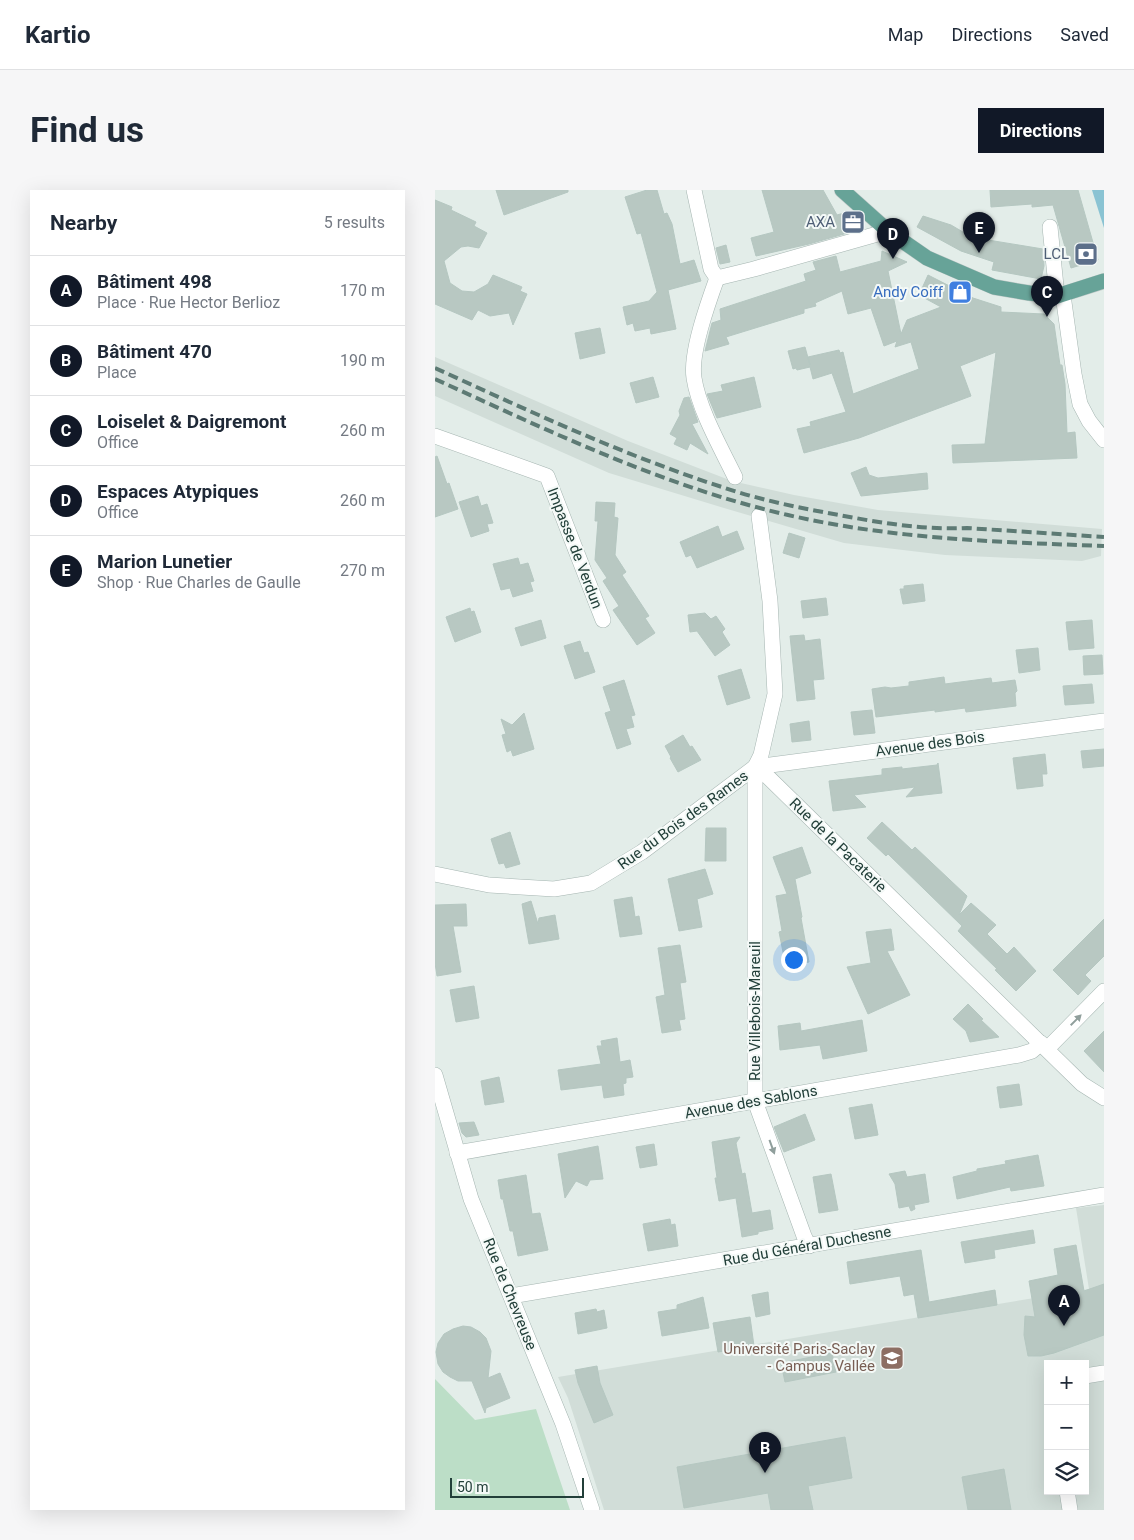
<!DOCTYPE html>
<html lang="en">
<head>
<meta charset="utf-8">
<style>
	:root { --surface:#fff; --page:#f6f6f7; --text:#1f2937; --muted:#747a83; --line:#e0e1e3; --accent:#111827 }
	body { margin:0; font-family:Roboto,sans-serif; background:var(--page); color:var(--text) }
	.controls { position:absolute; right:15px; bottom:15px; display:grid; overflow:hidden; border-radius:0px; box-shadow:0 5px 20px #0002 }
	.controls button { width:45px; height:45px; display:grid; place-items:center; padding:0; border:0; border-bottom:1px solid var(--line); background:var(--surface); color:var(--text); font:25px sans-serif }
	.scale { position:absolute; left:15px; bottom:12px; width:134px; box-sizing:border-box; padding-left:5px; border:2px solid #223f39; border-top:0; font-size:14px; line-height:18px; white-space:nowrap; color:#223f39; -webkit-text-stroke:4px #f4f9f7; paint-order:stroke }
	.you { position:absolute; left:358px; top:769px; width:18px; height:18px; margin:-12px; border:4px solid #fff; border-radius:50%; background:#1a73e8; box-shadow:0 0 0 8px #1a73e833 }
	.badge { display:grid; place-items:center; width:32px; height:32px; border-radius:50%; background:var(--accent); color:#fff; font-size:16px; font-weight:700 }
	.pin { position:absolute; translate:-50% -41px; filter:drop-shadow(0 1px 2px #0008) }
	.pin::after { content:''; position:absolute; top:26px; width:18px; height:15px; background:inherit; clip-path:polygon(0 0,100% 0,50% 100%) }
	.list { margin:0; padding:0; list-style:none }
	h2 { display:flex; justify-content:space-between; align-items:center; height:65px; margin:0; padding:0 20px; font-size:21px }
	h2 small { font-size:16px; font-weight:400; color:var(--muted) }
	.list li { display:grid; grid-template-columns:32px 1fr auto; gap:15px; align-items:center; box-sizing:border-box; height:70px; padding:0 20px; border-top:1px solid var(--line) }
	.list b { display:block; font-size:19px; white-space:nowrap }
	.list p { margin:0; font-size:16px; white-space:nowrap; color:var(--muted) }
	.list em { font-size:16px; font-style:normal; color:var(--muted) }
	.icon { flex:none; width:28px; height:28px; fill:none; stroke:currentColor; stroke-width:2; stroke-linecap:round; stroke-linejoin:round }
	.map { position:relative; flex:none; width:669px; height:1320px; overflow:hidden; border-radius:0px }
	header { display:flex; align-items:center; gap:30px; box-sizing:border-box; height:70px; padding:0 25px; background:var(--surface); border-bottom:1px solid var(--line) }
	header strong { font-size:24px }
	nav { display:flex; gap:28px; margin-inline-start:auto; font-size:18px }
	.intro { display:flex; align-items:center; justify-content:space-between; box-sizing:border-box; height:120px; padding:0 30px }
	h1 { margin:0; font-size:35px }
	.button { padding:12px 22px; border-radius:0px; background:var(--accent); color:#fff; font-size:18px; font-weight:700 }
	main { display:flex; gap:30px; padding:0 30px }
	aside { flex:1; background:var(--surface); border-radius:0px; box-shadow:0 5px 20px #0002 }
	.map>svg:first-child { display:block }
	.built { fill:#d1ddd8; fill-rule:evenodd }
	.green { fill:#bcdec7 }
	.water { fill:#8ac3d3 }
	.building { fill:#b8c8c2; stroke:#b5c7c1 }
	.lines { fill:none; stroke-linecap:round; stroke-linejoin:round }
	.minor-casing { stroke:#a5b5b1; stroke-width:16 }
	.major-casing { stroke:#c1c9c8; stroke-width:16 }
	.minor { stroke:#fff; stroke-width:15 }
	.major { stroke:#67a398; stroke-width:15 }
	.rail { stroke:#5d7a74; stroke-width:4; stroke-dasharray:10 5; stroke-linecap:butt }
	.oneway { fill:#909f9c }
	.labels { text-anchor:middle; stroke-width:4; stroke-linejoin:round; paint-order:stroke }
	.service-label { font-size:15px; fill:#4e5e75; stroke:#f4f9f7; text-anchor:end }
	.shop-label { font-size:15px; fill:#366cbe; stroke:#f4f9f7; text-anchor:end }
	.street-label { font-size:15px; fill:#223f39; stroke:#f4f9f7 }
	.education-label { font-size:15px; fill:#785e54; stroke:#f4f9f7; text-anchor:end }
</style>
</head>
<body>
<header>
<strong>Kartio</strong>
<nav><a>Map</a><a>Directions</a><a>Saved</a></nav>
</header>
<div class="intro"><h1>Find us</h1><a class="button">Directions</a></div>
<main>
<aside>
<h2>Nearby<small>5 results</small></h2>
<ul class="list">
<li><span class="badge">A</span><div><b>Bâtiment 498</b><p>Place · Rue Hector Berlioz</p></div><em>170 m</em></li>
<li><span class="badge">B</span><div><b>Bâtiment 470</b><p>Place</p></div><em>190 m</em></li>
<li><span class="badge">C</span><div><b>Loiselet &amp; Daigremont</b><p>Office</p></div><em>260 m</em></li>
<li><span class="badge">D</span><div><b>Espaces Atypiques</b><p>Office</p></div><em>260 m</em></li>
<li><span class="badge">E</span><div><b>Marion Lunetier</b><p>Shop · Rue Charles de Gaulle</p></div><em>270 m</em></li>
</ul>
</aside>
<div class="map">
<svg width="669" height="1320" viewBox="0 0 669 1320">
	<rect width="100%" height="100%" fill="#e3ede9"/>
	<g class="built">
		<polygon points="0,167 193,251 297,291 359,305 443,320 667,339 666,366 647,371 510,365 409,353 289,318 174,283 0,206"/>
		<path d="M 669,1015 L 669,1320 L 169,1320 L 133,1208 L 123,1187 L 654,1099 L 641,1018 ZM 613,1174 L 650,1174 L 650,1301 L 613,1301 Z"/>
	</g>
	<polygon class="green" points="0,1189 40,1230 101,1219 135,1320 0,1320"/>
	<polygon class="water" points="657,0 669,0 669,38"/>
	<g class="building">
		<polygon points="61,0 133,0 133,2 69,25"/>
		<polygon points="212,0 222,0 229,24 232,23 237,34 245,74 259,70 266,91 233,100 241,139 216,144 215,138 200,141 198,133 192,135 188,117 214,111 222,102 206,43 202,44 190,7"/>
		<polygon points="327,0 388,0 402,25 409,23 423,40 374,54 321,66 316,48 339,42"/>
		<polygon points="555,0 643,0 663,70 636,78 618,15 597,17 597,14 556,17"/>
		<polygon points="0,10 17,17 16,20 41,32 39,36 52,43 44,58 33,56 26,57 9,71 15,93 27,101 39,102 53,94 58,85 87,97 85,101 92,104 78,135 74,123 55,126 43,120 37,130 0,114"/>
		<polygon points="488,26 516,35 533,45 535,41 554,47 553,50 608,59 609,76 606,89 557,80 559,72 526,61 482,37"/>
		<polygon points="291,55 295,72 285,74 281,58"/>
		<polygon points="447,61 472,72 453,81 466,144 472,130 506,117 484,105 493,85 538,108 566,117 566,122 609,124 619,134 625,175 627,175 630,194 632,243 640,242 642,268 518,273 517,255 550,254 561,162 525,176 536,206 424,248 369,263 362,239 376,236 375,232 411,222 397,183 378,189 375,177 362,180 361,178 358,179 353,161 370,157 375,175 373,167 404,160 405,163 408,162 418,204 484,179 476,152 460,157 462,151 449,156 436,118 413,124 407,101 380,113 381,116 369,119 369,123 291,147 294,154 270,161 277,133 286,130 285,119 371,91 369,84 381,80 378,72 401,66 405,82 446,71"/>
		<polygon points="165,138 170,163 145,169 140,143"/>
		<polygon points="218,187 224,207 201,213 195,193"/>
		<polygon points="319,187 326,217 282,228 272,204 288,201 286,195"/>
		<polygon points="254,207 263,232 257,234 273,264 255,253 252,260 239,254 242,248 235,244 245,225 244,221 249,208"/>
		<polygon points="2,266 12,294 14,293 23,319 0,327 0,267"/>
		<polygon points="431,277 434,285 443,288 492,283 493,299 426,306 416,283"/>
		<polygon points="43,306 46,316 52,314 58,333 52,334 54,341 36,347 24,312"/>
		<polygon points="161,312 180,313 179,327 183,328 180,365 191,382 187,385 214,426 210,428 220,443 202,455 178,420 184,416 168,391 172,388 160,370 163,331 160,331"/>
		<polygon points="283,336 287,347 302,341 309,359 262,378 256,365 251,367 245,352"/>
		<polygon points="354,343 370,348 364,368 348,363"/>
		<polygon points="83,368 85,375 93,373 99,391 95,392 98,401 78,407 75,398 66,400 58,374"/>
		<polygon points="488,394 490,411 468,414 465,399 469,399 469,396"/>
		<polygon points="391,408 393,425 368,428 366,411"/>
		<polygon points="35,418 36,422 39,421 46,442 20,452 11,427"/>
		<polygon points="270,423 276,429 281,426 290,439 287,442 295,455 280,466 262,441 255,442 253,425"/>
		<polygon points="106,430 111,448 86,456 80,438"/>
		<polygon points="657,430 659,458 634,460 631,432"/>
		<polygon points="369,445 370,451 385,449 389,489 378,490 380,509 362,511 355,446"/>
		<polygon points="145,451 149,463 153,462 160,482 140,489 129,456"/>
		<polygon points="603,458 605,480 584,483 581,460"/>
		<polygon points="667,465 668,484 649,485 648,466"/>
		<polygon points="306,479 315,508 292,515 283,486"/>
		<polygon points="509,487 510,494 556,488 557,493 580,490 582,501 580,503 581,516 531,522 530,518 500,522 500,520 441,527 437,499 450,497 456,498 474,496 474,492"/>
		<polygon points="189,490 200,525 196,526 199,537 191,539 196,554 182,559 170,523 176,521 168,497"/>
		<polygon points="657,494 659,513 630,515 628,496"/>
		<polygon points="437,520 440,543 419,545 416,522"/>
		<polygon points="89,523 99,559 78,566 76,560 72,562 67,545 71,544 66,529 77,535"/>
		<polygon points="374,531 376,550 357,552 355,534"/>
		<polygon points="248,545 255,557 257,556 266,570 243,582 235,568 236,567 230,556"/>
		<polygon points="669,559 669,576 648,578 646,561"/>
		<polygon points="610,564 612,584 607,584 608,596 582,599 578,568"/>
		<polygon points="503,573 507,603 471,607 480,597 419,605 431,617 398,621 394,591 447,585 447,579 467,577 467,579 502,575"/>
		<polygon points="447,632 477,660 480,657 532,706 524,725 536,713 561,735 552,744 572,764 579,757 601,781 581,801 560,780 562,779 523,741 527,736 453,664 451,666 432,648"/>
		<polygon points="271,638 291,638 291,671 270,671"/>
		<polygon points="75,642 85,674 71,678 69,673 64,674 56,649"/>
		<polygon points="367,657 376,683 360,689 367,727 366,728 374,772 351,777 344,742 347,741 341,706 352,704 338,667"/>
		<polygon points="270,679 278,704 262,709 267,737 244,741 233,689"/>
		<polygon points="197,707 200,727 204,726 207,744 185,747 179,710"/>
		<polygon points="96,711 103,734 104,728 120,725 124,749 94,754 87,714"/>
		<polygon points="31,714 32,736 18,736 26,782 2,786 0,773 0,715"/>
		<polygon points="669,729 669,766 650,785 656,791 643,805 618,780"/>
		<polygon points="456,739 459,760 452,761 475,805 433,824 412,777 436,773 431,742"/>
		<polygon points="245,755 251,792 245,793 250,829 244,830 246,840 227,843 221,807 230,805 223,758"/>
		<polygon points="39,796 44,828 21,832 15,800"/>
		<polygon points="533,814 548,829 546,830 564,847 535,852 531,841 518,829"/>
		<polygon points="427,830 432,861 388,869 385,855 345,860 343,836 365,833 366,841"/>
		<polygon points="669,841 669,882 649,861"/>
		<polygon points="182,848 185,872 195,870 198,887 191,888 191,893 188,894 189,905 169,908 167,895 126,900 123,880 166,874 162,856 167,856 166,851"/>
		<polygon points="64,887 69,912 50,915 46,891"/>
		<polygon points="584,894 587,915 565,918 562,897"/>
		<polygon points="437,914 443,945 420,949 414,918"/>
		<polygon points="370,924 380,950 349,962 339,937"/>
		<polygon points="39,932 44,945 31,947 27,943 24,933"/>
		<polygon points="305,947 301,953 307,984 310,983 317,1023 335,1020 338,1039 323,1042 323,1044 307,1047 301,1008 284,1011 280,988 282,988 277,952"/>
		<polygon points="219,954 222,975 205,978 201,957"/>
		<polygon points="163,956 168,989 155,990 152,996 141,991 130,1008 123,964"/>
		<polygon points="603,965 609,996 576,1001 575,997 522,1009 518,987 542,981 542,979 571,974 570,971"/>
		<polygon points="470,981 472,987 490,984 494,1012 479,1015 480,1019 476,1021 474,1016 464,1018 460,994 454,984"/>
		<polygon points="396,984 403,1020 384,1023 378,987"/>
		<polygon points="91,985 97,1024 105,1023 113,1060 83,1066 78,1041 75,1041 68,1009 66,1009 63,990"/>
		<polygon points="235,1029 236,1035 240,1034 243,1056 213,1061 208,1034"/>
		<polygon points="598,1040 600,1053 559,1060 560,1068 530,1073 526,1052"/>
		<polygon points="641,1055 649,1101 669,1094 669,1145 619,1163 606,1166 593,1166 589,1145 590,1126 600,1127 594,1091 623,1085 619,1059"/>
		<polygon points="486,1060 494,1112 560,1100 562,1115 483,1128 479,1104 469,1106 465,1086 415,1094 412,1072"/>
		<polygon points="333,1102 335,1124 321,1127 317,1105"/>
		<polygon points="268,1107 274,1138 227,1146 223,1122 242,1119 242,1115"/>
		<polygon points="161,1119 162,1122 169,1120 172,1138 143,1144 140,1123"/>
		<polygon points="315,1127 319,1156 283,1162 278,1133"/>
		<polygon points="28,1136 36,1137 45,1142 51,1148 56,1161 53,1188 65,1183 75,1208 51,1218 50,1223 37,1191 23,1191 15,1187 8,1182 3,1174 1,1162 3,1153 9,1144 18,1139"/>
		<polygon points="397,1163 401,1182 350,1192 346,1173"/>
		<polygon points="162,1176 165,1193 178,1225 159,1233 143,1193 140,1180"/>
		<polygon points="410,1247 417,1288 373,1296 378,1320 336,1320 333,1303 249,1318 242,1277"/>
		<polygon points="569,1279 576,1320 533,1320 527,1287"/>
	</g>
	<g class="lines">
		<g class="minor-casing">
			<g id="minor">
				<polyline points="259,0 276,79 282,88"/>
				<polyline points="615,37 622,106"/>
				<path d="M 282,88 C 273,113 255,163 259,188 C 264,220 286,258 300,287"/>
				<polyline points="282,88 319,79 453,41"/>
				<polyline points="628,105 639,184 645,214 654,231 669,250"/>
				<polyline points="0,246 112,286 168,430"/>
				<polyline points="324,326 335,411 340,504 326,565 320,577 320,911 369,1046 374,1056"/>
				<polyline points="320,577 332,586 647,894 669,908"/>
				<polyline points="0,684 54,695 119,699 156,693 207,662 320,577 669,531"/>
				<polyline points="612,859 669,801"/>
				<polyline points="0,885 36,1009 128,1234 157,1320"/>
				<polyline points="22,963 584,865 597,861 606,853"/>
				<polyline points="76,1106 669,1005"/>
				<polyline points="650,1186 669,1183"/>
				<polyline points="632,1301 635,1320"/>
			</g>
		</g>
		<g class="major-casing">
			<polyline id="major" points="407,0 453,41 492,68 559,97 594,103 622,106 669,91"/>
		</g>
		<use href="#minor" class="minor"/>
		<use href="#major" class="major"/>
		<g class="rail">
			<path d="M 0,178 C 94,221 188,265 287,297 C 325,310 365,318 404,325 C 446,333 489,340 532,338 L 669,347"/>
			<path d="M 0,189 C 114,241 230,297 353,325 C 457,349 562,352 669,356"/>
		</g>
	</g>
	<defs><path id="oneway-solid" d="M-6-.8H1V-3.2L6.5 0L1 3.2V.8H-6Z" transform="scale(1.25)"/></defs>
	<g class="oneway">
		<use href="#oneway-solid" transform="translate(641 830) rotate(-45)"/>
		<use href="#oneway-solid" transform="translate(337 957) rotate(70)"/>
	</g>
	<defs>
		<g id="office-square" transform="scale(1.25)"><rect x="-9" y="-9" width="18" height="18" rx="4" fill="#5c6f8a" stroke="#f4f9f7"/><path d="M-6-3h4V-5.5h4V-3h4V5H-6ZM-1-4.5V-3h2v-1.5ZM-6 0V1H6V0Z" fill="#fff"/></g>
		<g id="bank-square" transform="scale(1.25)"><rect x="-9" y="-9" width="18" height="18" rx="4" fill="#5c6f8a" stroke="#f4f9f7"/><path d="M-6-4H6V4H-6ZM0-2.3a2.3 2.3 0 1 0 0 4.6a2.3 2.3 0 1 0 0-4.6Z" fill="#fff"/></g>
		<g id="shop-square" transform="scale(1.25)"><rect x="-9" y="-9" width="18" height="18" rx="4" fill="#3f7fe0" stroke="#f4f9f7"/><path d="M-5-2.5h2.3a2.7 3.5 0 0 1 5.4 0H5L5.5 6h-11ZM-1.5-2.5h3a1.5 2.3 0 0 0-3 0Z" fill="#fff"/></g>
		<g id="university-square" transform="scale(1.25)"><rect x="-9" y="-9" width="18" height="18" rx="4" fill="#8d6e63" stroke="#f4f9f7"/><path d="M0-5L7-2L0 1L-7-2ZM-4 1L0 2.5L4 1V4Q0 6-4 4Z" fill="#fff"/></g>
	</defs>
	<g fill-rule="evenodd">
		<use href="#office-square" x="418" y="32"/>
		<use href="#bank-square" x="651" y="64"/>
		<use href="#shop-square" x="525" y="102"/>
		<use href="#university-square" x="457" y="1168"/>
	</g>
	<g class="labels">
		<g class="service-label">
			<text x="400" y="37">AXA</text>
			<text x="634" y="69">LCL</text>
		</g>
		<g class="shop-label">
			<text x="508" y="107">Andy Coiff</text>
		</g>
		<g class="street-label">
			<text transform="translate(140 358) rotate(69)" y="5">Impasse de Verdun</text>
			<text transform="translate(495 554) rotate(-8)" y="5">Avenue des Bois</text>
			<text transform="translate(248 630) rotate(-36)" y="5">Rue du Bois des Rames</text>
			<text transform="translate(403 655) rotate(44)" y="5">Rue de la Pacaterie</text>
			<text transform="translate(320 821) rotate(-90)" y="5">Rue Villebois-Mareuil</text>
			<text transform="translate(316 912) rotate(-10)" y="5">Avenue des Sablons</text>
			<text transform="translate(372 1056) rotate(-10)" y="5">Rue du Général Duchesne</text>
			<text transform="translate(75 1104) rotate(68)" y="5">Rue de Chevreuse</text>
		</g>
		<g class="education-label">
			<text x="440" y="1164">Université Paris-Saclay<tspan x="440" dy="17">- Campus Vallée</tspan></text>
		</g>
	</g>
</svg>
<div class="controls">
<button>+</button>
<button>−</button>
<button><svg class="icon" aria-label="layers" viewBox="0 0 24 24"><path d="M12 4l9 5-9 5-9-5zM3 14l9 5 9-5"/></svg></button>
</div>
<div class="scale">50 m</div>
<div class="you"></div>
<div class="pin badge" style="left:629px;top:1136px">A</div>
<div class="pin badge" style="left:330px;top:1283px">B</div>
<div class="pin badge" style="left:612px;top:127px">C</div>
<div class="pin badge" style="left:458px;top:69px">D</div>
<div class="pin badge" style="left:544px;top:63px">E</div>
</div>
</main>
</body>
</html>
